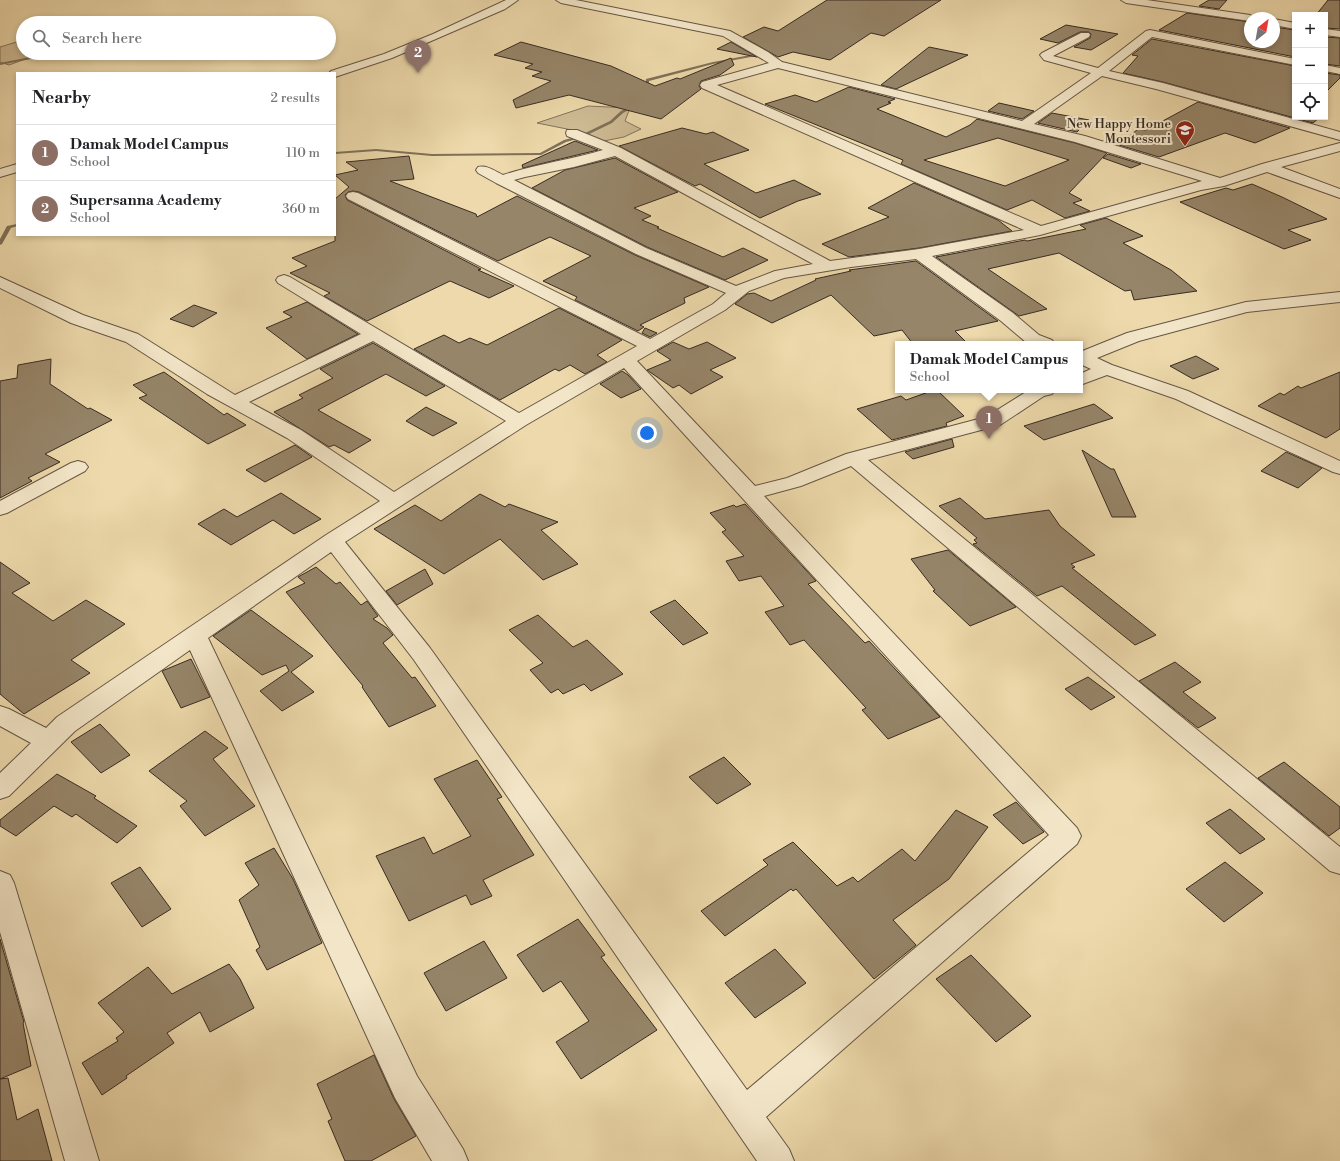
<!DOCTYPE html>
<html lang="en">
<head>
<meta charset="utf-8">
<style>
	:root { --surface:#fff; --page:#f6f6f6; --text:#202124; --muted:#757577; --line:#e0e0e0; --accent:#8f2418 }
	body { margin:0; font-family:"Libre Bodoni",serif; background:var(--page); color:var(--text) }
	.controls { position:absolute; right:12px; top:12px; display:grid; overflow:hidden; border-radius:0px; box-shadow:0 2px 6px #0003 }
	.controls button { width:36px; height:36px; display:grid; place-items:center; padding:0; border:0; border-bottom:1px solid var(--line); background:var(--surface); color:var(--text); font:20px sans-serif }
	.compass { position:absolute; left:1244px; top:12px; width:36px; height:36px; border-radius:50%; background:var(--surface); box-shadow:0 2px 6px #0003; rotate:31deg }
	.you { position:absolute; left:647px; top:433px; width:14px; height:14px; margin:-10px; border:3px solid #fff; border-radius:50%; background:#1a73e8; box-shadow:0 0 0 6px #1a73e833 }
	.badge { display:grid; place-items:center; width:26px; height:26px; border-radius:50%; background:var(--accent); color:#fff; font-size:13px; font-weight:700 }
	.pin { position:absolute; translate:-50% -33px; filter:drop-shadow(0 1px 2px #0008) }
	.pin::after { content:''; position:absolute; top:21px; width:14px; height:12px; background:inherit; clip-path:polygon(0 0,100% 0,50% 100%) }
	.popup { position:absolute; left:895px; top:341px; width:188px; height:52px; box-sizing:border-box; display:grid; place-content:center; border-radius:0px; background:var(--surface); filter:drop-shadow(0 1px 3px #0005); font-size:13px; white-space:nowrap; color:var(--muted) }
	.popup b { font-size:15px; color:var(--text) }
	.popup::after { content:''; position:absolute; left:50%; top:100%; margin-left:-8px; border:8px solid transparent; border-top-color:var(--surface) }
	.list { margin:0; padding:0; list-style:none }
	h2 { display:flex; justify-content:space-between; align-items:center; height:52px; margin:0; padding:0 16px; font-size:17px }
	h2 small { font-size:13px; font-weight:400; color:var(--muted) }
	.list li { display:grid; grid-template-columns:26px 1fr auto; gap:12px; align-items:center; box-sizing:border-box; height:56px; padding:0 16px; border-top:1px solid var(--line) }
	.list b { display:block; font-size:15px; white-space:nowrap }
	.list p { margin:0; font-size:13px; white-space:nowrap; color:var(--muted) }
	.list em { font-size:13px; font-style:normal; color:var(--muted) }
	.icon { flex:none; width:22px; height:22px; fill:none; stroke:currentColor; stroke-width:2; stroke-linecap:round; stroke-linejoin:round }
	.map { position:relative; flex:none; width:1340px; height:1161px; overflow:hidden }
	.search { position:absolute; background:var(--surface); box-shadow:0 2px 6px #0003; left:16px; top:16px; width:320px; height:44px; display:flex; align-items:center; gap:10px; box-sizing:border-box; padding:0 14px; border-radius:22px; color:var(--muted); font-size:15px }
	.panel { position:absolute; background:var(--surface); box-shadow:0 2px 6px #0003; left:16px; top:72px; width:320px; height:164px; border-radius:0px }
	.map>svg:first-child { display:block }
	.green { fill:#cebb94; stroke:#83735b }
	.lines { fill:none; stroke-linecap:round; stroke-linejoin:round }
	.stream { fill:#7f7058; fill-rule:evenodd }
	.building { fill:#968569; stroke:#382b22; fill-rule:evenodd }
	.street-casing { stroke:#655644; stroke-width:2 }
	.street { fill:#f3e6c8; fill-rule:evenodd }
	.labels { text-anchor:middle; stroke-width:4; stroke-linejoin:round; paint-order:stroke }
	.far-poi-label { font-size:13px; fill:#382b22; stroke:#f3e6c8; text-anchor:end }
</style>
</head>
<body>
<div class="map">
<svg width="1340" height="1161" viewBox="0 0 1340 1161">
	<rect width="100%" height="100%" fill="#edd9ab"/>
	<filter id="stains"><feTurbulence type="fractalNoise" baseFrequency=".005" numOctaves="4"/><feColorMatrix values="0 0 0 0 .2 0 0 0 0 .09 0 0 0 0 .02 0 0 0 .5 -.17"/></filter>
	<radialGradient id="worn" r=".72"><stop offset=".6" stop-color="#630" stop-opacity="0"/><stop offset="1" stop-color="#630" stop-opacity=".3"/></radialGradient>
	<g class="green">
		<polygon points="23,40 23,53 42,53 9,65 0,62 0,47"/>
		<polygon points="588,106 630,108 625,121 641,129 624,137 599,142 577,131 537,123"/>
	</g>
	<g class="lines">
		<g class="stream">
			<polygon points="766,52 767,54 713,64 649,81 649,90 647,91 645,90 646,79 713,62"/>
			<polygon points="51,53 92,53 90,54 51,55 0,65 0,63"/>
			<polygon points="633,105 636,106 623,113 612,123 581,138 566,142 541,155 432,156 376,151 335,154 335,152 376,149 432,154 540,153 564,140 579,136 610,121 621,111"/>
			<polygon points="17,224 17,226 11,228 2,244 0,245 0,239 7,226"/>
		</g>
	</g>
	<g class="building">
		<polygon points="827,0 941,0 884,36 871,33 830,60 793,52 778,57 743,37 764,27 778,31"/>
		<polygon points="1209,0 1227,0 1219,9 1199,6"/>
		<polygon points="1328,0 1340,0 1340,29 1325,28 1325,15 1316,15"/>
		<polygon points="1187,13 1250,22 1250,42 1274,42 1274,27 1295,30 1295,57 1159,30"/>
		<polygon points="1066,25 1118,34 1091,50 1074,47 1090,38 1091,34 1089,32 1080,32 1058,43 1040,39"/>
		<polygon points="1325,37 1340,38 1340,66 1325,64"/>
		<polygon points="1152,39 1295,66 1295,117 1320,117 1313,123 1163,82 1123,73 1138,56 1132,55"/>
		<polygon points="521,42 611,66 655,86 677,78 680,79 731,58 734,65 720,75 701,81 699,86 701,89 661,119 569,95 516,108 513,100 551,81 532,76 542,72 525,68 533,64 494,55"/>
		<polygon points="731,42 757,57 717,49"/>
		<polygon points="929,47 968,55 896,89 881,85"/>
		<polygon points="1325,73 1340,75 1340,78 1325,93"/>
		<path d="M 849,87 L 895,99 L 888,102 L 891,103 L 877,109 L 946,137 L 970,125 L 977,119 L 1075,143 L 1107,153 L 1069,193 L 1082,200 L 1073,203 L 1090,211 L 1065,218 L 1032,200 L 1007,210 L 901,164 L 903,160 L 765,104 L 795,95 L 816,102 ZM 998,138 L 1069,160 L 1005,186 L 924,160 Z"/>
		<polygon points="1198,102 1290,128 1255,143 1225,133 1159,157 1119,145 1138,129 1146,130"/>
		<polygon points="999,103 1021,108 1034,111 1022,119 988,111"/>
		<polygon points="1052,113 1089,120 1077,132 1038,123"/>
		<polygon points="682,128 706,134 713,132 749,150 704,164 756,193 794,180 821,194 798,201 760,218 700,184 695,186 619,146"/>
		<polygon points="575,141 598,150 523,168 522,165"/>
		<polygon points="1108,154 1141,164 1131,168 1103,158"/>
		<polygon points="409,156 414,179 390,181 476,214 477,217 517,196 635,255 709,287 684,298 685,303 640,325 644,327 638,331 575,300 577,297 543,281 591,256 550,237 498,261 359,192 353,191 348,192 345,195 347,200 481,269 478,270 514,286 489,298 450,281 367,321 324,296 330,293 290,273 307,266 292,258 335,241 335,199 349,187 335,175 358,170 346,162"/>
		<polygon points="615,158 678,192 634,208 651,216 642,220 659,227 657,228 723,257 743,248 768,260 725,280 647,247 532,188 565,170"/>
		<polygon points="914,183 998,220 1012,231 919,248 849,257 822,244 889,217 868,208"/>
		<polygon points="1252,184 1282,197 1327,219 1288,230 1311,240 1284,249 1180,202 1226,188 1233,190"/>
		<polygon points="1106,218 1143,236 1123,243 1171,270 1197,291 1134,300 1131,290 1125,291 1059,253 988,269 1047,309 1019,316 936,257 1025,240 1027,241 1086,229 1080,225"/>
		<polygon points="916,261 998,321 955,331 968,344 913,344 902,330 874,336 831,295 772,323 735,304 747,294 754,293 771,301 816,280 815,279 851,271 849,270"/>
		<polygon points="307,302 358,334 307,359 266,328 292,317 283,312"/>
		<polygon points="194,305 217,313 193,327 170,319"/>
		<polygon points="559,308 622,340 597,355 607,362 585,374 570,365 559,371 555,369 500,400 414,349 444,335 459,343 470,338 487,345"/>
		<polygon points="645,328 657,333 650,337 642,333"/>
		<polygon points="673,342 689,349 707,342 736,358 710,370 723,377 691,394 679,385 673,388 647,370 671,360 657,351"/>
		<polygon points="373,343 445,386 426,396 386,374 318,410 371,440 349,453 334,445 329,447 274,412 303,398 299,395 333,378 320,369"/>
		<polygon points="1196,356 1219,369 1193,379 1170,366"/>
		<polygon points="51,359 50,384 88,409 90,408 112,420 45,454 60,462 28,478 32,481 0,498 0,381 17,378 18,365"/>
		<polygon points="622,371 628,375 641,389 621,398 600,384"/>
		<polygon points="164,372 224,415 227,413 246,425 208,444 139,398 147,395 133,385"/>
		<polygon points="1340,372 1340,429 1326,438 1258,406 1280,393 1284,395 1298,386 1301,388"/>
		<polygon points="934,390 937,390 964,416 946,423 947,426 892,440 857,409 901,396 906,400"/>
		<polygon points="1094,404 1113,418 1044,440 1024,426"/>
		<polygon points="426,407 457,423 433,436 406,421"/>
		<polygon points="952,439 954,447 913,459 905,452"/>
		<polygon points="295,445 312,457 265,482 246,470"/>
		<polygon points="1082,450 1111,469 1114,469 1136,517 1112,517"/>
		<polygon points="1286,452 1322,468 1298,488 1261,471"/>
		<polygon points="281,493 321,519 294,534 273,520 231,545 198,524 224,509 237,517"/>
		<polygon points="480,494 505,507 509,504 558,522 541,530 578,564 543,580 500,539 444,574 374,529 415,505 441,521"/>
		<polygon points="960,498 985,519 1049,510 1060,526 1095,555 1071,564 1075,567 1072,568 1156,635 1135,645 1062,586 1037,596 973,544 977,543 974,540 977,538 939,506"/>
		<polygon points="745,504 816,581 808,584 865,643 869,641 940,717 888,739 862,710 866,708 804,640 790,645 765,612 784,606 761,576 739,581 726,561 744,556 722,532 726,530 710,513 734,505 736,507"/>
		<polygon points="948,550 1016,607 970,626 933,591 935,590 911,559"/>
		<polygon points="0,562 30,583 12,593 53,621 86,600 125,624 71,660 90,673 24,714 0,694"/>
		<polygon points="316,567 336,584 340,582 361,605 367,601 378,616 373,619 387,628 393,635 383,643 412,678 415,677 436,706 389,727 362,687 363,686 286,592 305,583 298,577"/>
		<polygon points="425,569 433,584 397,605 386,591"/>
		<polygon points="675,600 708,633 683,645 650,612"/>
		<polygon points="251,610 313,656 291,672 314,692 282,711 260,691 289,671 286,665 262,675 213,636"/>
		<polygon points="538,615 573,647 587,640 623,674 591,691 584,684 563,694 558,689 551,693 530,670 543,663 509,630"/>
		<polygon points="191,659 210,697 181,708 162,671"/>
		<polygon points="1175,662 1201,682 1183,692 1216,718 1198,728 1139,681"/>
		<polygon points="1088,677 1115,697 1091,710 1065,689"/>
		<polygon points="100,724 130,755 101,773 71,742"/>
		<polygon points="205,731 228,748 213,759 255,806 205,836 180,806 187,801 149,771"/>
		<polygon points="724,757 751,784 717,804 689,777"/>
		<polygon points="477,760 502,797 497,799 534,855 483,880 492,896 471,905 466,895 409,921 376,856 424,837 433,854 471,836 434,779"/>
		<polygon points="1284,762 1340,807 1340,828 1329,836 1258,778"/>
		<polygon points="57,774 96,796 94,798 137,826 117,843 76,814 72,817 54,806 16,836 0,826 0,820"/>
		<polygon points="1016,802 1044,832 1023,844 993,815"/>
		<polygon points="1230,809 1265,839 1240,854 1206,823"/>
		<polygon points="956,810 988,827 949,879 893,920 916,945 874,979 796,889 793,891 791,889 725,936 701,911 768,865 763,860 793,842 837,886 853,877 858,882 902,849 915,861"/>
		<polygon points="274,848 293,879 322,943 267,970 256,950 260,947 239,900 259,885 245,863"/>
		<polygon points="1225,862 1263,893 1224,922 1186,889"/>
		<polygon points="140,867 171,909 142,927 111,883"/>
		<polygon points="578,919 605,955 601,957 657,1030 581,1079 556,1042 589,1021 561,981 543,992 517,955"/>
		<polygon points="0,939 24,1022 23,1023 31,1066 0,1079"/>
		<polygon points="484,941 507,978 446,1011 424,973"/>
		<polygon points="775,949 806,983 755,1018 725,983"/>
		<polygon points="971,955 1031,1016 996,1042 936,979"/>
		<polygon points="229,964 240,979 254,1008 210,1032 200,1012 167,1033 174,1043 126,1076 127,1078 102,1095 82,1063 118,1041 116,1038 124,1032 98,1003 148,967 172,994"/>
		<polygon points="374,1055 394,1099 416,1136 371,1161 345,1161 328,1121 332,1119 317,1084"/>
		<polygon points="8,1078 17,1120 38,1109 52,1161 0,1161 0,1079"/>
	</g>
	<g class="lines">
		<g class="street-casing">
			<g id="street">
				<polygon points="506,0 518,0 505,9 392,58 335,77 335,73 329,73 331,71 384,54 433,34"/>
				<path d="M 556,0 L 576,0 L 730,31 L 768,52 L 782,62 L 1022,121 L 1091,73 L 1044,60 L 1040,55 L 1042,53 L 1081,33 L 1089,33 L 1090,35 L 1089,37 L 1053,56 L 1098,68 L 1146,31 L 1150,30 L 1295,59 L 1295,65 L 1152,37 L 1109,71 L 1163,83 L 1340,132 L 1340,140 L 1156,89 L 1102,76 L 1034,124 L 1085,136 L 1220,178 L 1262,164 L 1340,143 L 1340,151 L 1281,167 L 1340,189 L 1340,198 L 1267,172 L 1224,186 L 1201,190 L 1040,235 L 932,256 L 1013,313 L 1039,335 L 1052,340 L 1055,344 L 1027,343 L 1001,321 L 916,259 L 851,267 L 784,278 L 749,291 L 725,310 L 637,361 L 755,486 L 787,478 L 846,454 L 986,417 L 1029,390 L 1055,390 L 1052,394 L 1044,396 L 1000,425 L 868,460 L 1340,847 L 1340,874 L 1330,871 L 851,466 L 801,486 L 764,496 L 1077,828 L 1081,836 L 1077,844 L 766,1117 L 789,1149 L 794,1161 L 757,1161 L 414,660 L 331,552 L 208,638 L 417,1076 L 463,1149 L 468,1161 L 432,1161 L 395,1098 L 190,650 L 75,731 L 9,796 L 0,799 L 0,773 L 31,743 L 0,726 L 0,706 L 9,709 L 46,728 L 57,717 L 326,535 L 380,501 L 287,438 L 207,394 L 126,342 L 71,323 L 0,288 L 0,277 L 83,315 L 138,334 L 235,395 L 361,334 L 278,283 L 276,280 L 278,277 L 284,275 L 290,277 L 519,413 L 637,346 L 348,199 L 346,196 L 348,193 L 353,192 L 358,193 L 650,339 L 713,304 L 726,293 L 636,254 L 496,183 L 478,173 L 476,170 L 478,167 C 487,165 495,171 503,175 C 536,164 570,160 603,150 L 567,136 L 566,133 L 567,130 L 577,130 L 621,148 L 830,261 L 919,249 L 1024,230 L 702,88 L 700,85 L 702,82 L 769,63 L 723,36 L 561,3 ZM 778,68 L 1075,142 L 1202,181 L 1041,226 L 717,85 ZM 615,156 L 813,264 L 775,271 L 736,286 L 646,248 L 514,180 L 525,177 L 574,167 ZM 373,341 L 506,421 L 394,492 L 301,430 L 249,402 ZM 624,368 L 1049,835 L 747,1090 L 430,648 L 345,542 L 526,425 Z"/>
				<polygon points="1121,0 1147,0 1250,15 1255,18 1250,18 1250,21 1126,3"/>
				<polygon points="1274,19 1295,23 1295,29 1274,25"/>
				<polygon points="1325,29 1340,31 1340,37 1325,35"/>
				<polygon points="1325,65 1340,68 1340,74 1325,71"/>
				<polygon points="17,164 17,172 0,177 0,169"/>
				<polygon points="1340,292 1340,302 1247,312 1139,341 1097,358 1112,365 1188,391 1340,461 1340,474 1333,472 1176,399 1107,375 1080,385 1080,374 1091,369 1080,364 1080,352 1127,333 1246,302"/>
				<polygon points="78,461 85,463 88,467 85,471 7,513 0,515 0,501 71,463"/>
				<polygon points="0,871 10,875 14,883 99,1161 65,1161 0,932"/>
			</g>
		</g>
		<use href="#street" class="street"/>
	</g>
	<defs>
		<g id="school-pin" transform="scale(1)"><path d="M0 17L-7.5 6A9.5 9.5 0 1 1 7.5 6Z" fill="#8f2418" stroke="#f3e6c8"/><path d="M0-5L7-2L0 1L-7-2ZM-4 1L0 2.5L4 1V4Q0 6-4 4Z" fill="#fff"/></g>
	</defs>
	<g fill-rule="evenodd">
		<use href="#school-pin" x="1185" y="130"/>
	</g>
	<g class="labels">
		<g class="far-poi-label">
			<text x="1171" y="128">New Happy Home<tspan x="1171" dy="15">Montessori</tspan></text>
		</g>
	</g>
	<rect width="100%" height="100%" filter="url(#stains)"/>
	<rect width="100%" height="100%" fill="url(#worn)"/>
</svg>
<div class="controls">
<button>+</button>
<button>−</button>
<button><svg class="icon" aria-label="locate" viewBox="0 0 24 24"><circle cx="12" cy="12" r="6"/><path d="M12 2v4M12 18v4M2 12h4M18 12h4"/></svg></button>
</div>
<svg class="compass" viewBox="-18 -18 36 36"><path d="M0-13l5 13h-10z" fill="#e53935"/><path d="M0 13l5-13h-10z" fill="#757577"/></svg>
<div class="you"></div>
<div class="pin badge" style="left:989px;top:439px;background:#8d6e63">1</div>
<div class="popup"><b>Damak Model Campus</b>School</div>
<div class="pin badge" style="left:418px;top:73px;background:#8d6e63">2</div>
<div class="search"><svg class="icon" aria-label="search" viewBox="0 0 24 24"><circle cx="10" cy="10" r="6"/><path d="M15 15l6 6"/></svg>Search here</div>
<section class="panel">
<h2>Nearby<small>2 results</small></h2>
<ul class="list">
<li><span class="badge" style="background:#8d6e63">1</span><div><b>Damak Model Campus</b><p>School</p></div><em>110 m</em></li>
<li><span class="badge" style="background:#8d6e63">2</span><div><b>Supersanna Academy</b><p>School</p></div><em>360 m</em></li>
</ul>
</section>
</div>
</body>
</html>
